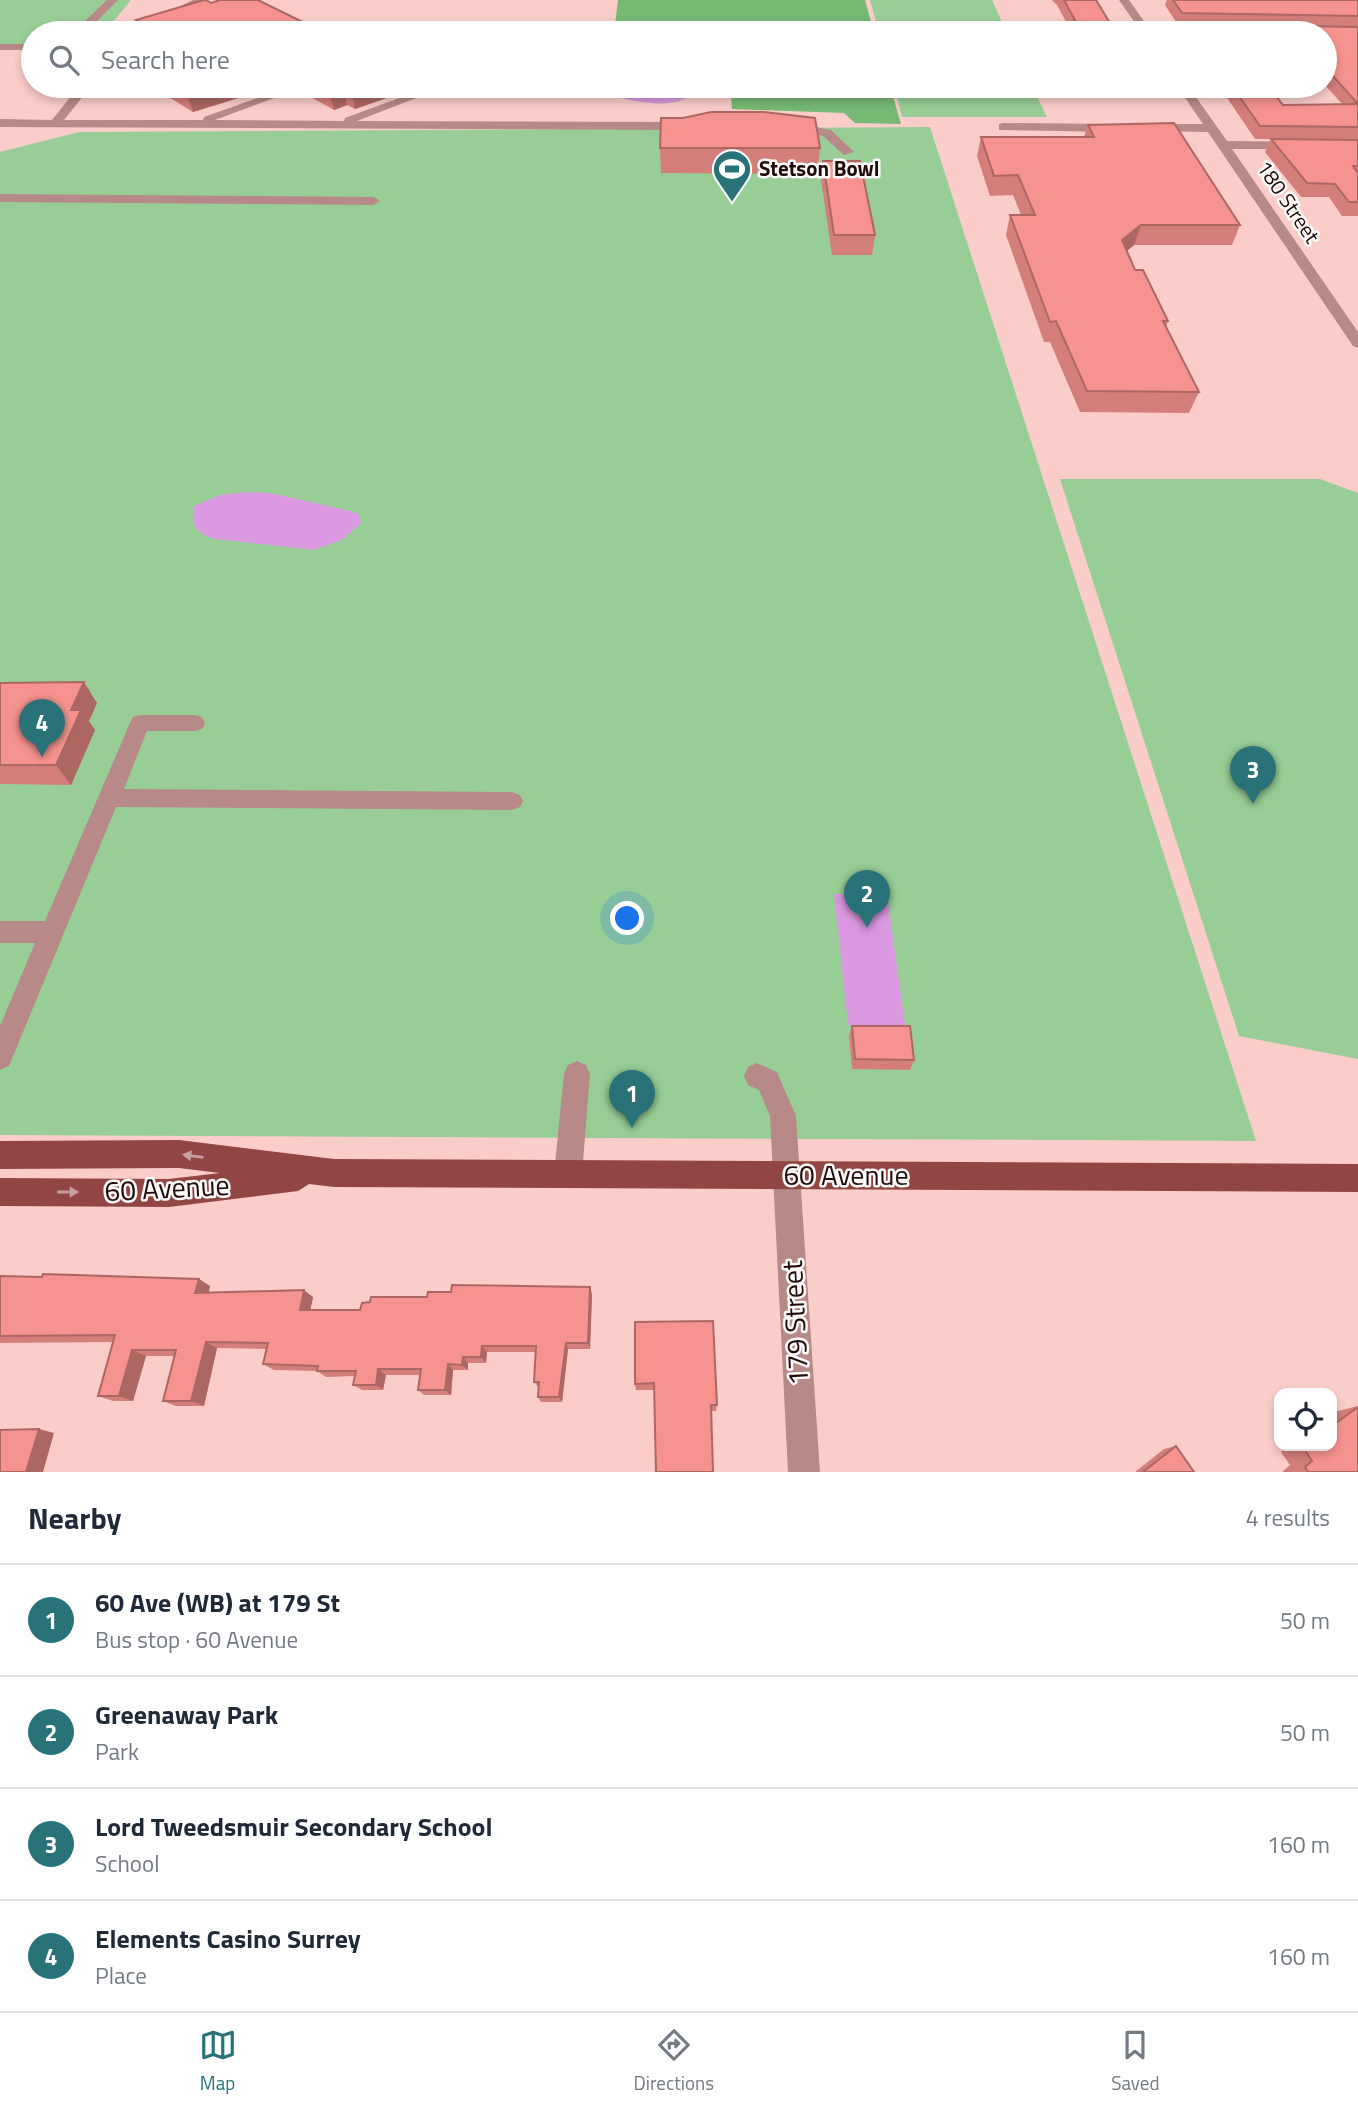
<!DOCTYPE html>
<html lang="en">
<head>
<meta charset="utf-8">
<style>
	:root { --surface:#fff; --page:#f2f2f3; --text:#1f2937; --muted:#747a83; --line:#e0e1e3; --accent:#287278 }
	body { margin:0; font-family:"Titillium Web",sans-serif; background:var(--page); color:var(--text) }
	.controls { position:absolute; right:21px; bottom:21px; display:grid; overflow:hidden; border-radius:14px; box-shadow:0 4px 10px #0003 }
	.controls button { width:63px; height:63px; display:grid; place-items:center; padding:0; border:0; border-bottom:2px solid var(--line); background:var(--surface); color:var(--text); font:35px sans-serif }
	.you { position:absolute; left:628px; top:919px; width:24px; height:24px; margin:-18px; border:5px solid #fff; border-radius:50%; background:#1a73e8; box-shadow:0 0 0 10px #1a73e833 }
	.badge { display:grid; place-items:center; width:46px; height:46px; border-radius:50%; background:var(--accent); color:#fff; font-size:23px; font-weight:700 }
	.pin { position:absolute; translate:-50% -58px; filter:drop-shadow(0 2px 4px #0008) }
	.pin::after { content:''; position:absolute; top:37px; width:24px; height:21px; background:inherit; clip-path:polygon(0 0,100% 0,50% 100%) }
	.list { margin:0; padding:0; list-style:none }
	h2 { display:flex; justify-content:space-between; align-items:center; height:91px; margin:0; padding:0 28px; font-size:30px }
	h2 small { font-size:23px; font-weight:400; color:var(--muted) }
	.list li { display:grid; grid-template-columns:46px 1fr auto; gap:21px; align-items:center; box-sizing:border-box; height:112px; padding:0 28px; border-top:2px solid var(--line) }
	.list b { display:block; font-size:26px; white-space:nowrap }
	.list p { margin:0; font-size:23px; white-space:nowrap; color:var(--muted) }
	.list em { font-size:23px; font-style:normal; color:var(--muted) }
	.icon { flex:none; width:38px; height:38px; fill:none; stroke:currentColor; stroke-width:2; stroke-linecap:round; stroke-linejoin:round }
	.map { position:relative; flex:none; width:1358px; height:1472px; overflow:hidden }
	.search { position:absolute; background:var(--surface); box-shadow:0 4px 10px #0003; left:21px; right:21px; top:21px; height:77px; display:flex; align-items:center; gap:18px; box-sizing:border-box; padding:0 24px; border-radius:38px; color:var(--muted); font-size:26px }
	.sheet { height:539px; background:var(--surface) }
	nav { display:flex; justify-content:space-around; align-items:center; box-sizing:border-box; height:98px; border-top:2px solid var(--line); background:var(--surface); font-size:19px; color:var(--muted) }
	nav a { display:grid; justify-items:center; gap:4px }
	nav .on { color:var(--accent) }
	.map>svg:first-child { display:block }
	.green { fill:#98ce96 }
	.forest { fill:#75b973 }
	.water { fill:#d998df }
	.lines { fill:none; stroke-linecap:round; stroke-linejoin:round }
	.minor { fill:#b78a87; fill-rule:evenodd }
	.major { fill:#924643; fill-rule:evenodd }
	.wall { fill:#d47e7a }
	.shaded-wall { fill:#ad6763 }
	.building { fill:#f7938e; stroke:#ad6763; stroke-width:2 }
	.oneway { fill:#c6a09f }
	.labels { text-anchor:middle; stroke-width:5; stroke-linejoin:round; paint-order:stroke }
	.far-poi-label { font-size:21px; font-weight:bold; fill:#240a09; stroke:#fbfbfb; text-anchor:start }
	.far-street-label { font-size:21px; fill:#240a09; stroke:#fbfbfb }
	.near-street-label { font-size:28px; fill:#240a09; stroke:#fbfbfb }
</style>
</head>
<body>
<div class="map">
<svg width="1358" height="1472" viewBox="0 0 1358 1472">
	<rect width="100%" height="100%" fill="#fbcdc9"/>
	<g class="green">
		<polygon points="0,0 131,0 104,33 33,33 33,45 0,45"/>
		<polygon points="870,0 992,0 1007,33 879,33"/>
		<polygon points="894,86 1032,86 1047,117 902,117"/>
		<polygon points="930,127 1256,1141 0,1135 0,152 79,132"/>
		<polygon points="1060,479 1320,479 1358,493 1358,1059 1239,1036"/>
	</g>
	<g class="forest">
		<polygon points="618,0 865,0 874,33 614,33"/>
		<polygon points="730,86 890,86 901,124 855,123 844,113 732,109"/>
	</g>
	<g class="water">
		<path d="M 611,86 L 708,86 C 699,90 689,98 679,101 C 659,107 625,101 607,92 Z"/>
		<path d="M 246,492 L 270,493 L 350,511 L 358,514 L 361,523 L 342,540 L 314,550 L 215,539 C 197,534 190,526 194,506 L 220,495 Z"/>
		<polygon points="834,894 887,894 905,1025 848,1025"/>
	</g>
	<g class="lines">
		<g class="minor">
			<polygon points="107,0 118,0 94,24 86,24 86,20"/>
			<polygon points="193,0 206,0 140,33 127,33"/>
			<polygon points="1119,0 1129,0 1148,27 1217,27 1222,30 1217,33 1142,33"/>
			<rect x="0" y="44" width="33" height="6"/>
			<polygon points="79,86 91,86 64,120 203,120 204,117 291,86 306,86 215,120 344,121 345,118 432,86 447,86 357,121 687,122 693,126 687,130 0,127 0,119 52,120"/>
			<polygon points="1177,86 1188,86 1227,141 1300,142 1302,145 1296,149 1232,149 1358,332 1358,348 1353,346 1208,132 1147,131 1147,125 1151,124 1203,124"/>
			<polygon points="790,122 831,130 854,152 844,155 823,136 786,128 784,126"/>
			<polygon points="1003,123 1115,124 1121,128 1115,132 999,130 999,124"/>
			<polygon points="0,194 374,197 380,201 374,205 0,202"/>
			<polygon points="140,715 195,715 202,717 205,723 202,729 195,731 147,731 124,789 512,792 520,795 523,801 520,807 512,810 116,807 9,1066 0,1070 0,1026 35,943 0,943 0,921 45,921 130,723 133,717"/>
			<polygon points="577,1061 586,1065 590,1074 582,1174 578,1184 568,1188 558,1184 554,1174 564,1074 568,1065"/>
			<polygon points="757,1063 777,1072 796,1116 820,1472 788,1472 770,1116 759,1090 748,1085 744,1076 748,1067"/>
		</g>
		<polygon class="major" points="179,1140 334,1159 1358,1164 1358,1192 334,1187 309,1184 298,1191 169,1207 0,1206 0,1178 169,1179 220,1173 179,1168 0,1169 0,1141"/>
	</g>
	<g class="wall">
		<polygon points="1052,0 1096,0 1116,33 1072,33 1057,5"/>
		<polygon points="1167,0 1358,0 1358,216 1342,216 1329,197 1301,197 1265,152 1271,139 1293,139 1255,139 1219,86 1268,86 1283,105 1342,104 1325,85 1325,33 1186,33 1189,25 1178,25 1165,5"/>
		<polygon points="211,3 325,33 141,33 136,20"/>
		<polygon points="151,86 277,86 193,112"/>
		<polygon points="298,86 421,86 355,109 347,105 334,110 300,91"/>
		<polygon points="1088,125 1240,225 1232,245 1134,245 1127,251 1135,270 1168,321 1166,327 1199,392 1189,413 1080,412 1050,342 1044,342 1006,235 1010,215 1021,215 1013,195 990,196 977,156 981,137 1084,137"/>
		<polygon points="660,148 820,148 817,174 661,173"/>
		<polygon points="823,161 875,235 872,255 832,255 821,180"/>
		<polygon points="0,683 97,703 89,721 95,730 71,785 0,784"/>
		<polygon points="852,1026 914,1060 910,1070 852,1069 849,1036"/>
		<polygon points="0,1276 210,1286 209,1292 313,1297 310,1310 360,1310 427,1297 592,1294 590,1349 568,1349 562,1402 541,1402 538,1397 538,1387 534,1382 536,1352 487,1352 486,1363 468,1363 468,1370 453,1370 451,1395 424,1395 418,1390 420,1375 386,1375 383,1390 362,1390 353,1385 355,1376 326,1377 317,1371 274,1370 263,1364 266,1349 217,1348 204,1406 176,1406 163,1401 175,1356 146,1356 133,1401 113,1401 98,1396 114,1342 0,1343"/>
		<polygon points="635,1322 717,1405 716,1411 711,1411 654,1390 636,1390 635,1384"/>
		<polygon points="1358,1406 1358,1472 1283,1472 1283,1471 1290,1465 1281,1452 1290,1446 1332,1446 1332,1415 1338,1411"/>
		<polygon points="1176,1446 1194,1472 1135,1472 1164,1449"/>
	</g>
	<g class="shaded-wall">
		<polygon points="192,86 277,86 193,112 185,88"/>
		<polygon points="328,86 343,86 347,105 334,110"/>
		<polygon points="350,86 421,86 355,109"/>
		<polygon points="1141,225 1134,245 1115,260 1122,240"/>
		<polygon points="84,682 97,703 89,721 95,730 71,785 56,765 71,710"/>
		<polygon points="199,1279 210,1286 207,1300 195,1293"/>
		<polygon points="590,1287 592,1294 590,1349 588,1343"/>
		<polygon points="304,1290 313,1297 309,1317 300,1310"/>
		<polygon points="206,1342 217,1348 204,1406 191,1401"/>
		<polygon points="566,1343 568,1349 562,1402 559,1397"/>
		<polygon points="482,1346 487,1352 486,1363 481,1357"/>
		<polygon points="132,1350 146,1356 133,1401 119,1396"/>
		<polygon points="463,1357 468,1363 468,1370 462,1365"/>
		<polygon points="448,1364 453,1370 451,1395 445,1390"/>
		<polygon points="378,1369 386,1375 383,1390 376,1385"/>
		<polygon points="39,1429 54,1433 43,1472 26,1472"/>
	</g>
	<g class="building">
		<polygon points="204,0 206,0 211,3 220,0 258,0 325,33 159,33 136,20"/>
		<polygon points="1064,0 1096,0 1116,33 1082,33"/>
		<polygon points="1173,0 1358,0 1358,16 1182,13"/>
		<polygon points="1189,24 1358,27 1358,104 1325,67 1325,33 1196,33"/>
		<polygon points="1232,86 1268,86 1283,105 1358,104 1358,127 1260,126"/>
		<polygon points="711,112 764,112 815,118 820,148 660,148 661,118 683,118"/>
		<polygon points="1174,123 1240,225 1141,225 1122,240 1135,270 1143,270 1168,321 1163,321 1199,392 1087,391 1056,321 1050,322 1010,215 1035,215 1018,175 994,176 981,137 1094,137 1088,125"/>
		<polygon points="1271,139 1358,140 1358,166 1353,166 1358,173 1358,202 1349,202 1335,184 1307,183"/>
		<polygon points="823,161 860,161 875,235 834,235"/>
		<polygon points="84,682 71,710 81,710 56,765 0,765 0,683"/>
		<polygon points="852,1026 910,1026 914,1060 855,1059"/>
		<polygon points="43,1274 199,1279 195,1293 304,1290 300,1310 360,1310 362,1303 370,1302 371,1297 427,1297 428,1292 451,1292 452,1285 590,1287 588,1343 566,1343 559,1397 538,1397 539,1382 534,1382 536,1346 482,1346 481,1357 463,1357 462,1365 448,1364 445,1390 418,1390 421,1369 378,1369 376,1385 353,1385 356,1371 317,1371 318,1366 263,1364 268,1343 206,1342 191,1401 163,1401 176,1350 132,1350 119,1396 98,1396 115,1335 0,1336 0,1276 42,1277"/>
		<polygon points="713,1321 717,1405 711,1405 713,1472 656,1472 654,1383 635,1384 635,1322"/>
		<polygon points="1358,1407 1358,1472 1308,1472 1305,1467 1312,1461 1303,1447 1305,1446 1332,1446 1332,1426"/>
		<polygon points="39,1429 26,1472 0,1472 0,1430"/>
		<polygon points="1176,1446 1194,1472 1143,1472"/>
	</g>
	<defs><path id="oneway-solid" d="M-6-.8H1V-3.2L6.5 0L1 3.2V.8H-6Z" transform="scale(1.75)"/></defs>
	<g class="oneway">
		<use href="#oneway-solid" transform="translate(193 1156) rotate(-173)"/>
		<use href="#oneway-solid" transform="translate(68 1192)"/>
	</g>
	<defs>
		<g id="stadium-pin" transform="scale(2.0125)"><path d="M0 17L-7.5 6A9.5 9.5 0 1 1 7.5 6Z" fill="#287278" stroke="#fbfbfb"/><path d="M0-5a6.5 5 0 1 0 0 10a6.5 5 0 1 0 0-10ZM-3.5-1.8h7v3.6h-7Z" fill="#fff"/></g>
	</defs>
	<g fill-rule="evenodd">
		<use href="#stadium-pin" x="732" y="169"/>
	</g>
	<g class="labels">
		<g class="far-poi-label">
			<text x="759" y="176">Stetson Bowl</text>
		</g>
		<g class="far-street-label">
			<text transform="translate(1288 202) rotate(56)" y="7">180 Street</text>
		</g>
		<g class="near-street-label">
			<text x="846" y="1185">60 Avenue</text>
			<text transform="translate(167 1188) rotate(-3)" y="10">60 Avenue</text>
			<text transform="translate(795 1323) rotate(-93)" y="10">179 Street</text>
		</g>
	</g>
</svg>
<div class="controls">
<button><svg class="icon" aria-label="locate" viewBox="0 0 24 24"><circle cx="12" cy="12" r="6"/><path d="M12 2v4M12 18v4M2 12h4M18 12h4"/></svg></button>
</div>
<div class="you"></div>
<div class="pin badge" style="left:632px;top:1128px">1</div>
<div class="pin badge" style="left:867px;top:928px">2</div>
<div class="pin badge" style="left:1253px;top:804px">3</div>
<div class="pin badge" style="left:42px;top:757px">4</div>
<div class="search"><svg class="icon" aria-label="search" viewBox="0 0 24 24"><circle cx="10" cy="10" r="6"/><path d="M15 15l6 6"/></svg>Search here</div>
</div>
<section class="sheet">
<h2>Nearby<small>4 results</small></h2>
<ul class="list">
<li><span class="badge">1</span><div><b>60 Ave (WB) at 179 St</b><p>Bus stop · 60 Avenue</p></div><em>50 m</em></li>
<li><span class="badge">2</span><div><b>Greenaway Park</b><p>Park</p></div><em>50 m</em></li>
<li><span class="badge">3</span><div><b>Lord Tweedsmuir Secondary School</b><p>School</p></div><em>160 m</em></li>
<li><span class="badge">4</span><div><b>Elements Casino Surrey</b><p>Place</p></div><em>160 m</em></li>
</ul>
</section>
<nav>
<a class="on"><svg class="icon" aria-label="map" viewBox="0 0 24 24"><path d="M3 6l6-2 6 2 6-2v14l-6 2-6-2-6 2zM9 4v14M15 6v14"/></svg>Map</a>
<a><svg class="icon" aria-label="directions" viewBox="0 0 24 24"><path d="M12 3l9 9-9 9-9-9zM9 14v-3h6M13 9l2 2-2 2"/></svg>Directions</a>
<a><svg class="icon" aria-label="saved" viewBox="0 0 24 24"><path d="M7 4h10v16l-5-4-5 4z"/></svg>Saved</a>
</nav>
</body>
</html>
